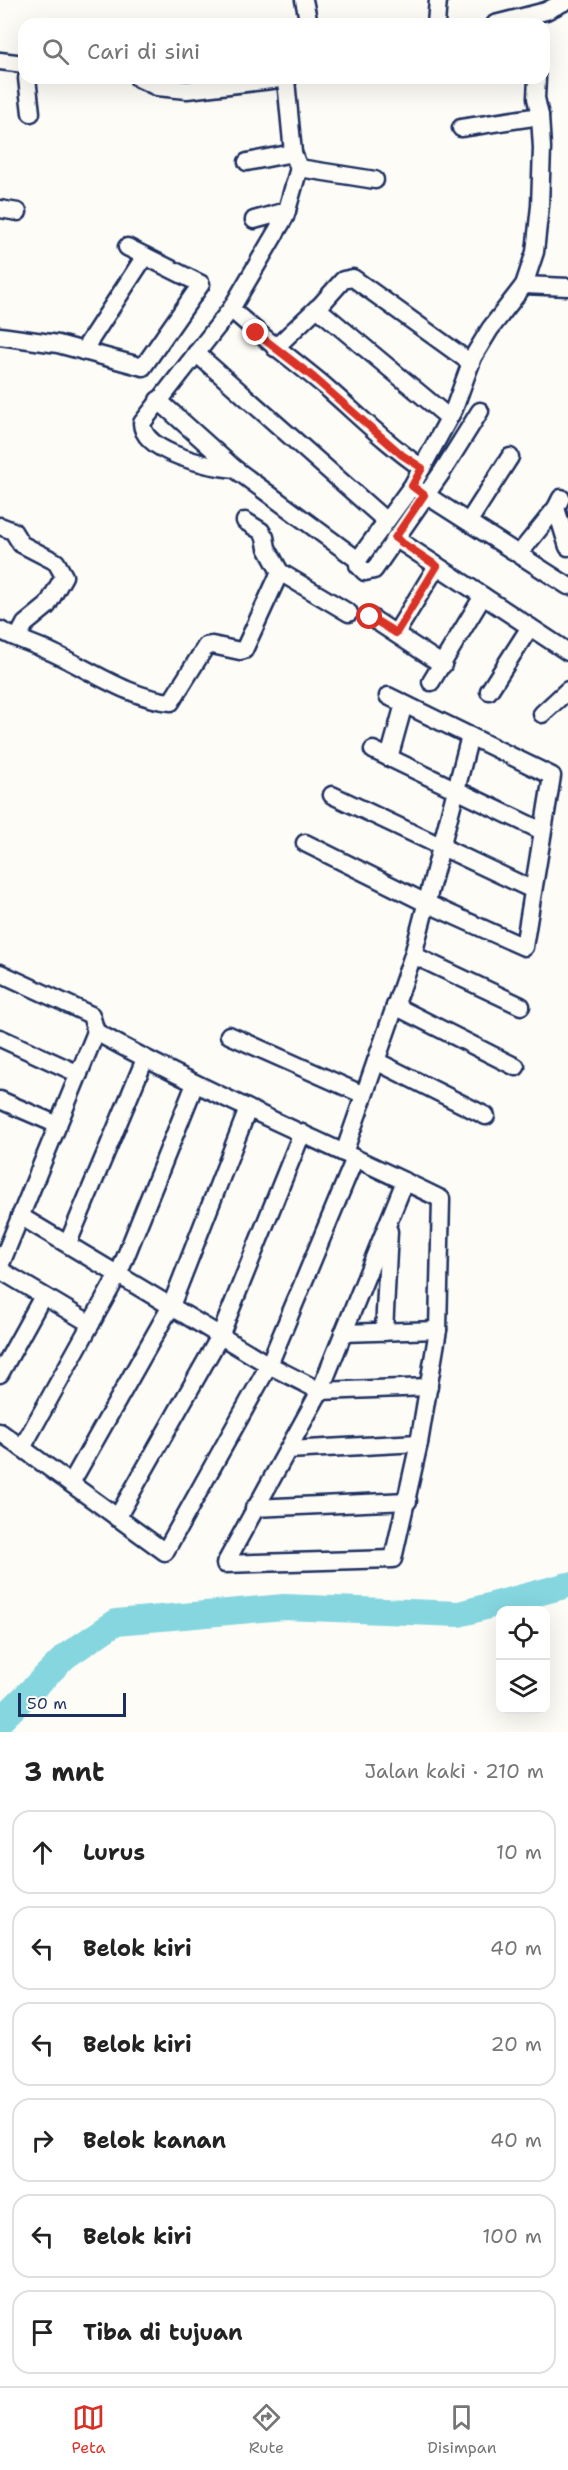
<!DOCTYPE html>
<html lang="id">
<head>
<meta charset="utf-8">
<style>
	:root { --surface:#fff; --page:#f2f2f2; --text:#222; --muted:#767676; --line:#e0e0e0; --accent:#d93025 }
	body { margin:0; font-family:"Shantell Sans",sans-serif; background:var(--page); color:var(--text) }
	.controls { position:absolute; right:18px; bottom:18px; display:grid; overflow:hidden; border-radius:12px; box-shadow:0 6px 24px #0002 }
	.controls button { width:54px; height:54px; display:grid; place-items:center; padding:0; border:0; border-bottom:2px solid var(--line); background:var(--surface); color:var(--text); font:30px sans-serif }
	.scale { position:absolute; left:18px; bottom:15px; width:108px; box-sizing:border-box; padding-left:6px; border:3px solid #1b2f5e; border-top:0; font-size:16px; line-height:21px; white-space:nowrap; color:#1b2f5e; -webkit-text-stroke:4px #fdfcf7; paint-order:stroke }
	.stop { position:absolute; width:18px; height:18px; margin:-14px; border:4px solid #d93025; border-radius:50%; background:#fff }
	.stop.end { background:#d93025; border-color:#fff; box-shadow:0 2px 6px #0008 }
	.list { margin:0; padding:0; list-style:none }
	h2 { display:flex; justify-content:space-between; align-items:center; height:78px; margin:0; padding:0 24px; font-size:26px }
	h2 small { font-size:20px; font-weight:400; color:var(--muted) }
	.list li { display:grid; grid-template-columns:39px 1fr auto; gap:18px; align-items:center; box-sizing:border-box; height:84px; margin:0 12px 12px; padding:0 12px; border:2px solid var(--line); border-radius:18px }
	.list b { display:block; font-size:22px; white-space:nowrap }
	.list em { font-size:20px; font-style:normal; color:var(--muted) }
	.icon { flex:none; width:33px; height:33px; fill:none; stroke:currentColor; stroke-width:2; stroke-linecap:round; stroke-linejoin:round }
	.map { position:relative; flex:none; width:568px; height:1732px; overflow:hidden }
	.search { position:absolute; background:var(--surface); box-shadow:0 6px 24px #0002; left:18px; right:18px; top:18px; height:66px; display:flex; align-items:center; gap:15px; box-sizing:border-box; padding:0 21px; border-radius:18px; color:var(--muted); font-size:22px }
	.sheet { height:654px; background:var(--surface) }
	nav { display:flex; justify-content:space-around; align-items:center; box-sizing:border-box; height:84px; border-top:2px solid var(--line); background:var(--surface); font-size:16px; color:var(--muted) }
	nav a { display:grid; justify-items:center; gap:3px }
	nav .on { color:var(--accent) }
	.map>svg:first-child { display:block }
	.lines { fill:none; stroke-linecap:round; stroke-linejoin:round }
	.river { stroke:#85d6df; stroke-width:26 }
	.street-casing { stroke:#1b2f5e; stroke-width:21 }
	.street { stroke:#fdfcf7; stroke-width:16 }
	.route { stroke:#d93025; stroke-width:8 }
</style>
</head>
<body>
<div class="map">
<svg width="568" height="1732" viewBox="0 0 568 1732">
	<rect width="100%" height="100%" fill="#fdfcf7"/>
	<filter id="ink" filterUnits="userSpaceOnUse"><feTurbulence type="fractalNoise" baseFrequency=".0167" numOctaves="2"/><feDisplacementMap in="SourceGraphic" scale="12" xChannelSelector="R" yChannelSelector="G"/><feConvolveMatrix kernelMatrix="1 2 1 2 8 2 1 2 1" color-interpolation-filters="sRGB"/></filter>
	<g filter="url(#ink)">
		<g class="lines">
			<polyline class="river" points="0,1721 66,1656 116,1622 284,1607 459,1614 568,1585"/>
			<g class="street-casing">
				<g id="street">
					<polyline points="304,0 309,24"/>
					<polyline points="436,24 438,0"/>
					<polyline points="495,24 546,11 568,0"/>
					<polyline points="0,61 24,64"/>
					<polyline points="27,78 31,113"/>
					<polyline points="138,78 157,87 187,90 289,78"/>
					<path d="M 286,80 L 293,153 L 299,168 L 285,217 L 231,309 C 261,337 295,361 327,388 C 358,415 388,445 422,468"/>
					<polyline points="461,128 540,116"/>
					<polyline points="247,162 293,153"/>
					<polyline points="299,168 375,180"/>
					<polyline points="0,209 18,212"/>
					<polyline points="254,220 287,211"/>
					<polyline points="524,285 568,287"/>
					<polyline points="318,308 343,280 353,278 471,363"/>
					<path d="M 231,309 L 142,423 C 143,453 211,467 235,469"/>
					<polyline points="0,336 58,344 143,367 201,284 127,247"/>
					<polyline points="275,348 317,308 448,417"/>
					<polyline points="83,351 145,256"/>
					<polyline points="196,353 386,521"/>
					<polyline points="158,400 235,469 358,560 358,565 365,572 374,570 442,472 480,411"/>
					<polyline points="415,488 568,586"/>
					<polyline points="556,508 568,547"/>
					<polyline points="245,521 261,531 265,537 267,548 280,572"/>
					<polyline points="469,521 510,457"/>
					<polyline points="0,526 13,531 21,544 56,562 64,576 47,606 25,624 18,637"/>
					<polyline points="395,538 568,652"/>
					<polyline points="519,554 556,508 561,498"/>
					<polyline points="358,560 412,486 454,409 473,357 490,329 524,285 535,252 540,206 542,148 540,116 536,98 537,78"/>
					<polyline points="370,617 443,665"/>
					<path d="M 0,630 C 16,639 35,644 51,652 C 87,668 131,699 171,702 L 206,646 L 212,645 L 240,651 L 244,650 L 280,572 L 349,613"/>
					<polyline points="396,633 437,566"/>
					<polyline points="431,682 483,596"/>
					<polyline points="489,691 530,627"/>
					<polyline points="542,714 568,690"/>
					<polyline points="373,750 542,831"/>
					<polyline points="389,758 404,704"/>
					<polyline points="332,795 533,890"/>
					<polyline points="305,843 426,903 524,947 552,776 388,696"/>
					<polyline points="413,955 521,1006"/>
					<path d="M 0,973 L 91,1015 L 96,1032 C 208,1094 327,1143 441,1199 L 438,1330 L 419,1443 L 393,1559 L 225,1564 L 320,1391 L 405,1181"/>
					<polyline points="395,1006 516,1067"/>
					<polyline points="229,1035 364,1095"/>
					<polyline points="0,1038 79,1074"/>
					<polyline points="376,1061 486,1116"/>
					<polyline points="0,1100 58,1125"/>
					<polyline points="344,1153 413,955 470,736"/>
					<polyline points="20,1216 269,1365 320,1391 429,1387"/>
					<polyline points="68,1243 145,1059"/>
					<polyline points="0,1266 96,1032"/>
					<polyline points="0,1270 91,1324"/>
					<polyline points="384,1332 389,1231"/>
					<polyline points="343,1333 438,1330"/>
					<polyline points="0,1374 43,1296"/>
					<polyline points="0,1432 165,1552 269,1365 355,1158"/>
					<polyline points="22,1448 119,1273 195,1084"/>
					<polyline points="288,1450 419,1443"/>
					<polyline points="71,1483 171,1306 248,1109"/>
					<polyline points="254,1508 408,1501"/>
					<polyline points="117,1518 220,1336 302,1133"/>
				</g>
			</g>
			<use href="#street" class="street"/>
		</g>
	</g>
	<g class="lines" filter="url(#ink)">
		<polyline class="route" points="256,333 313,377 402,455 422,468 412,486 424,495 395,538 437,566 396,633 370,617"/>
	</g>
</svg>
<div class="controls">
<button><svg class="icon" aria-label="locate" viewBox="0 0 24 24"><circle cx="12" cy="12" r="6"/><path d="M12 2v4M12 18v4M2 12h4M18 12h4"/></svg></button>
<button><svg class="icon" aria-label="layers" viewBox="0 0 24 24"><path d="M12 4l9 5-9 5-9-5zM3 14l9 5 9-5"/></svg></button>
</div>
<div class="scale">50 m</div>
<div class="stop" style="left:370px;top:617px"></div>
<div class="stop end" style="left:256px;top:333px"></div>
<div class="search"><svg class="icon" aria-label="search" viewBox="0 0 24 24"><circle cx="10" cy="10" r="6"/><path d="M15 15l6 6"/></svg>Cari di sini</div>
</div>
<section class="sheet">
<h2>3 mnt<small>Jalan kaki · 210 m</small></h2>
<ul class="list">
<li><svg class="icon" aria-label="ahead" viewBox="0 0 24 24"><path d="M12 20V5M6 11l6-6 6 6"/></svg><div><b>Lurus</b></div><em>10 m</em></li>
<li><svg class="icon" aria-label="left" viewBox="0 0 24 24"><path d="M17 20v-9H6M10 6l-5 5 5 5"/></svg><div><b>Belok kiri</b></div><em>40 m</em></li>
<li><svg class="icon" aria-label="left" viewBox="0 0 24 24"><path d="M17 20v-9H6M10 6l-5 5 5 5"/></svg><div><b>Belok kiri</b></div><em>20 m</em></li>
<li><svg class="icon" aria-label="right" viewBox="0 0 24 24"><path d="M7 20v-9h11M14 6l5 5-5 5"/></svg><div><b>Belok kanan</b></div><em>40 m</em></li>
<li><svg class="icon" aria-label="left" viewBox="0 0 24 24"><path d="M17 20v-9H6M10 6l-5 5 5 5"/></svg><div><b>Belok kiri</b></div><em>100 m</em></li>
<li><svg class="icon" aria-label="arrive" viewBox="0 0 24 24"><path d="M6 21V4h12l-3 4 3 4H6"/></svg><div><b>Tiba di tujuan</b></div></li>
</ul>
</section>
<nav>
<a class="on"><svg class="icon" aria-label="map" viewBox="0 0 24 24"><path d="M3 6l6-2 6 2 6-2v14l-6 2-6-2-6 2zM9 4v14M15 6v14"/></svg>Peta</a>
<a><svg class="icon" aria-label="directions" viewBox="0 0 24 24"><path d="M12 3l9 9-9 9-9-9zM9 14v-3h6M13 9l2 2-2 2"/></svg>Rute</a>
<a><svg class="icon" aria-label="saved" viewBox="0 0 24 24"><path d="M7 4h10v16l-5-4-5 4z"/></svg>Disimpan</a>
</nav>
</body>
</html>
